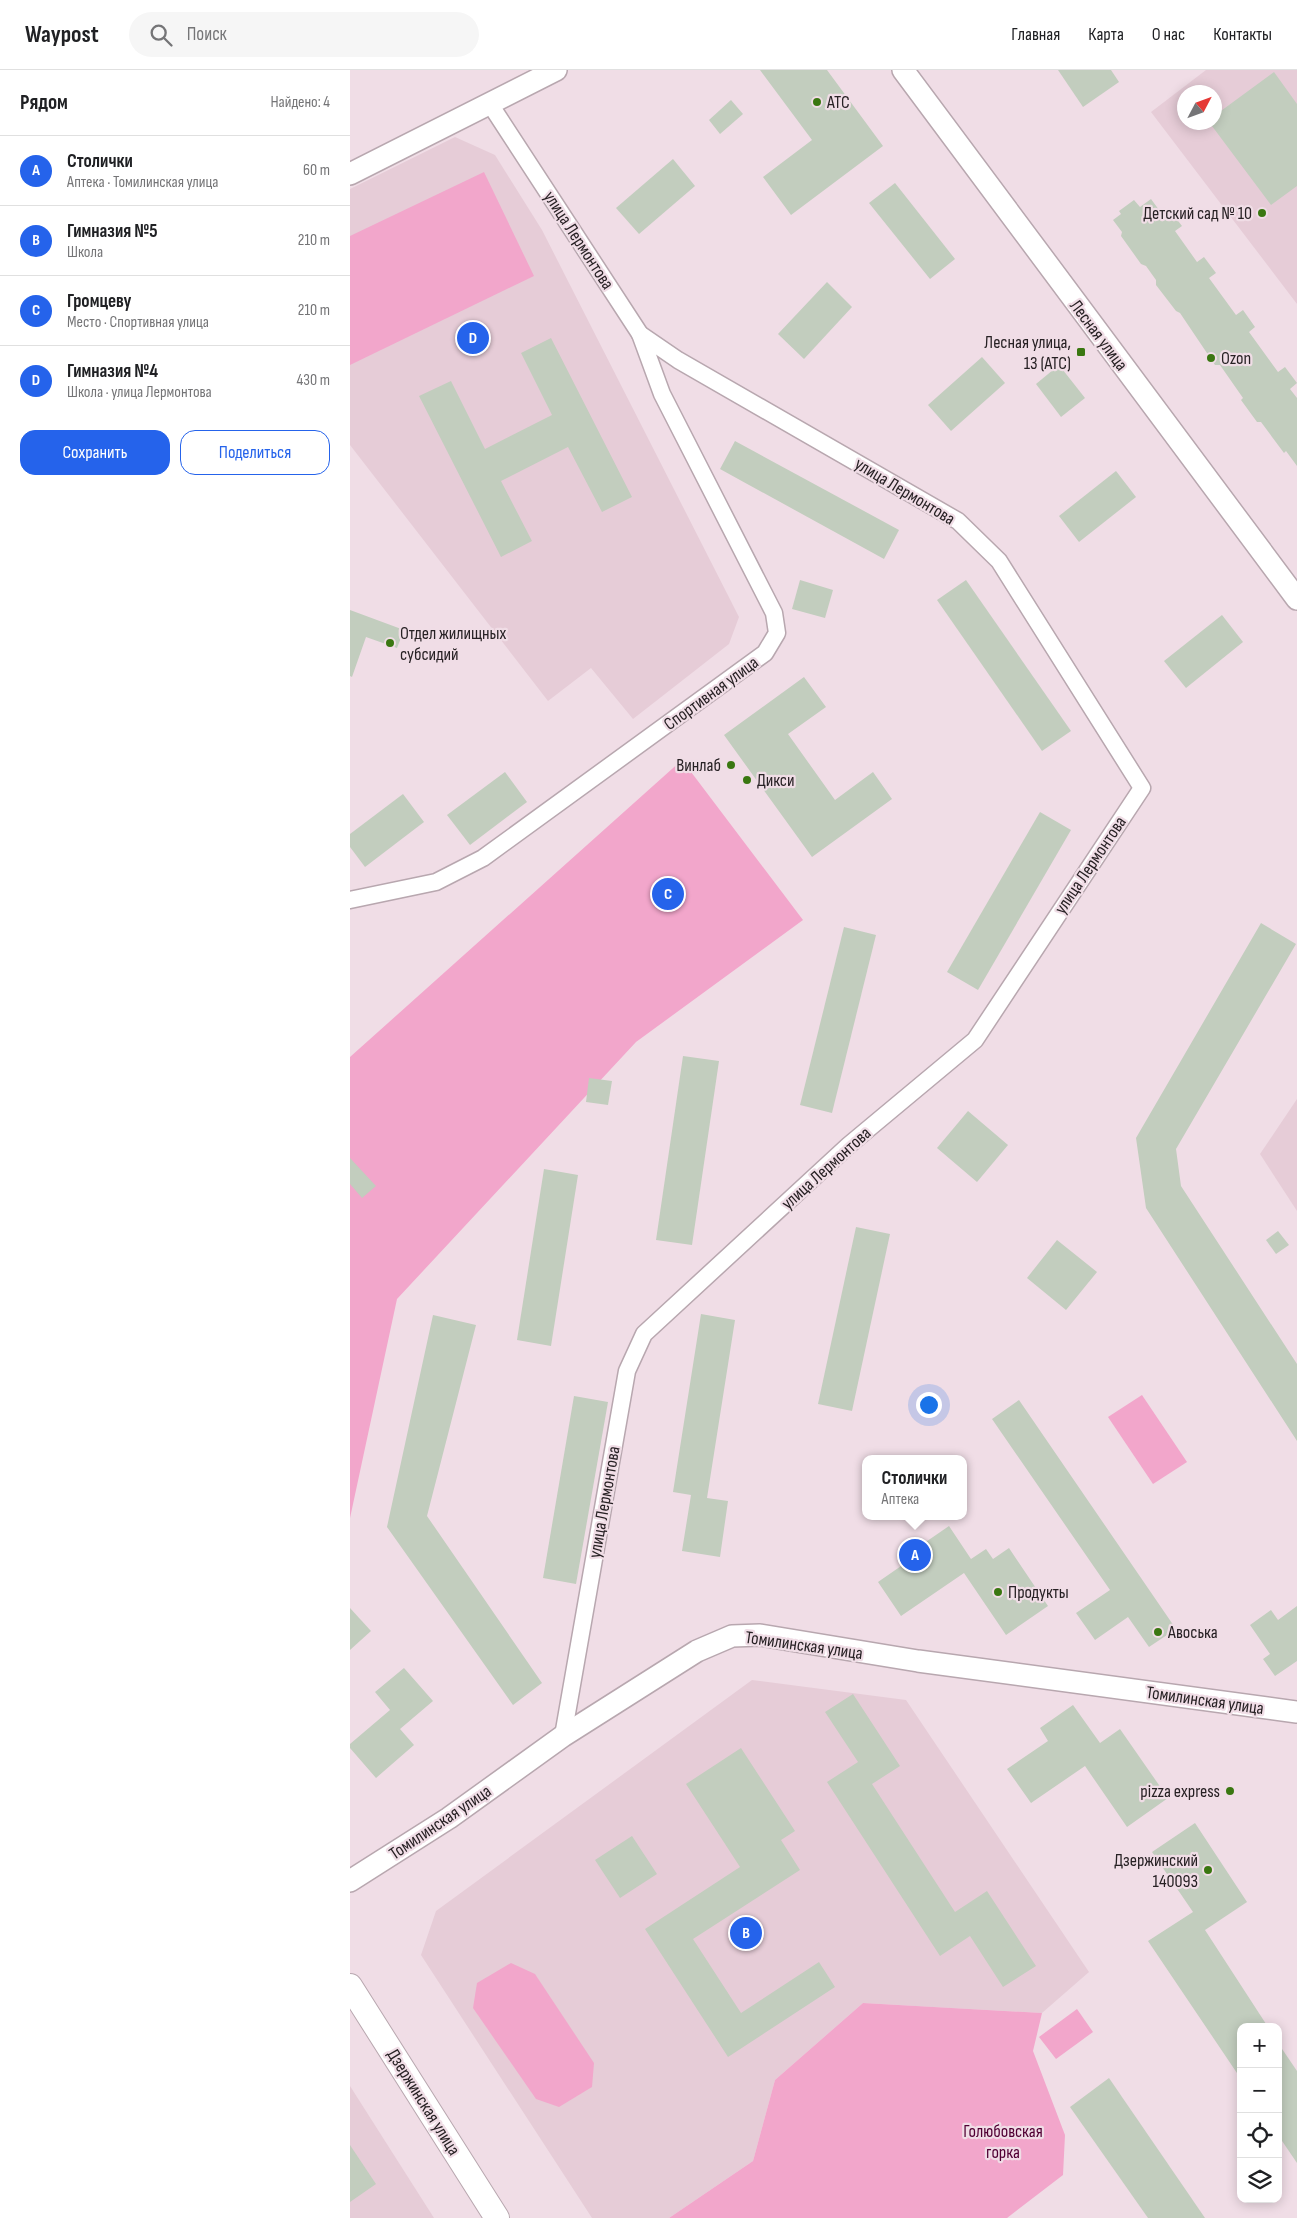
<!DOCTYPE html>
<html lang="ru">
<head>
<meta charset="utf-8">
<style>
	:root { --surface:#fff; --page:#f6f6f6; --text:#202124; --muted:#757577; --line:#e0e0e0; --accent:#2563eb }
	body { margin:0; font-family:"Sofia Sans Condensed",sans-serif; background:var(--page); color:var(--text) }
	.controls { position:absolute; right:15px; bottom:15px; display:grid; overflow:hidden; border-radius:10px; box-shadow:0 2px 12px #0003 }
	.controls button { width:45px; height:45px; display:grid; place-items:center; padding:0; border:0; border-bottom:1px solid var(--line); background:var(--surface); color:var(--text); font:25px sans-serif }
	.compass { position:absolute; left:827px; top:15px; width:45px; height:45px; border-radius:50%; background:var(--surface); box-shadow:0 2px 12px #0003; rotate:49deg }
	.you { position:absolute; left:578px; top:1334px; width:18px; height:18px; margin:-12px; border:4px solid #fff; border-radius:50%; background:#1a73e8; box-shadow:0 0 0 8px #1a73e833 }
	.badge { display:grid; place-items:center; width:32px; height:32px; border-radius:50%; background:var(--accent); color:#fff; font-size:16px; font-weight:700 }
	.pin { position:absolute; translate:-50% -50%; border:2px solid #fff; box-shadow:0 1px 5px #0006 }
	.popup { position:absolute; left:512px; top:1385px; width:105px; height:65px; box-sizing:border-box; display:grid; place-content:center; border-radius:10px; background:var(--surface); filter:drop-shadow(0 1px 4px #0005); font-size:16px; white-space:nowrap; color:var(--muted) }
	.popup b { font-size:19px; color:var(--text) }
	.popup::after { content:''; position:absolute; left:50%; top:100%; margin-left:-10px; border:10px solid transparent; border-top-color:var(--surface) }
	.list { margin:0; padding:0; list-style:none }
	h2 { display:flex; justify-content:space-between; align-items:center; height:65px; margin:0; padding:0 20px; font-size:21px }
	h2 small { font-size:16px; font-weight:400; color:var(--muted) }
	.list li { display:grid; grid-template-columns:32px 1fr auto; gap:15px; align-items:center; box-sizing:border-box; height:70px; padding:0 20px; border-top:1px solid var(--line) }
	.list b { display:block; font-size:19px; white-space:nowrap }
	.list p { margin:0; font-size:16px; white-space:nowrap; color:var(--muted) }
	.list em { font-size:16px; font-style:normal; color:var(--muted) }
	.actions { display:flex; gap:10px; padding:15px 20px }
	.actions a { flex:1; padding:11px 0; border:1px solid var(--accent); border-radius:15px; text-align:center; font-size:18px; color:var(--accent) }
	.actions .main { background:var(--accent); color:#fff }
	.icon { flex:none; width:28px; height:28px; fill:none; stroke:currentColor; stroke-width:2; stroke-linecap:round; stroke-linejoin:round }
	.map { position:relative; flex:none; width:947px; height:2148px; overflow:hidden }
	header { display:flex; align-items:center; gap:30px; box-sizing:border-box; height:70px; padding:0 25px; background:var(--surface); border-bottom:1px solid var(--line) }
	header strong { font-size:24px }
	nav { display:flex; gap:28px; margin-inline-start:auto; font-size:18px }
	.search { width:350px; height:45px; background:var(--page); display:flex; align-items:center; gap:12px; box-sizing:border-box; padding:0 18px; border-radius:28px; color:var(--muted); font-size:19px }
	main { display:flex }
	aside { flex:1; background:var(--surface) }
	.map>svg:first-child { display:block }
	.built { fill:#e6ccd7; fill-rule:evenodd }
	.green { fill:#f2a6cb }
	.building { fill:#c2cdbe }
	.lines { fill:none; stroke-linecap:round; stroke-linejoin:round }
	.minor-casing { stroke:#b8a7af; stroke-width:19 }
	.tertiary-casing { stroke:#b8a7af; stroke-width:24 }
	.secondary-casing { stroke:#b8a7af; stroke-width:26 }
	.minor { stroke:#fff; stroke-width:16 }
	.tertiary { stroke:#fff; stroke-width:21 }
	.secondary { stroke:#fff; stroke-width:24 }
	.poi-dot { fill:#3a7711; stroke:#f0dde6; stroke-width:2 }
	.labels { text-anchor:middle; stroke-width:4.5; stroke-linejoin:round; paint-order:stroke }
	.poi-label { font-size:18px; fill:#272124; stroke:#f0dde6; text-anchor:start }
	.street-label { font-size:18px; fill:#272124; stroke:#f0dde6 }
	.park-label { font-size:18px; fill:#510034; stroke:#f0dde6 }
</style>
</head>
<body>
<header>
<strong>Waypost</strong>
<div class="search"><svg class="icon" aria-label="search" viewBox="0 0 24 24"><circle cx="10" cy="10" r="6"/><path d="M15 15l6 6"/></svg>Поиск</div>
<nav><a>Главная</a><a>Карта</a><a>О нас</a><a>Контакты</a></nav>
</header>
<main>
<aside>
<h2>Рядом<small>Найдено: 4</small></h2>
<ul class="list">
<li><span class="badge">A</span><div><b>Столички</b><p>Аптека · Томилинская улица</p></div><em>60 m</em></li>
<li><span class="badge">B</span><div><b>Гимназия №5</b><p>Школа</p></div><em>210 m</em></li>
<li><span class="badge">C</span><div><b>Громцеву</b><p>Место · Спортивная улица</p></div><em>210 m</em></li>
<li><span class="badge">D</span><div><b>Гимназия №4</b><p>Школа · улица Лермонтова</p></div><em>430 m</em></li>
</ul>
<div class="actions"><a class="main">Сохранить</a><a>Поделиться</a></div>
</aside>
<div class="map">
<svg width="947" height="2148" viewBox="0 0 947 2148">
	<rect width="100%" height="100%" fill="#f0dde6"/>
	<g class="built">
		<path d="M 856,0 L 947,0 L 947,234 L 801,42 ZM 834,22 L 864,22 L 864,52 L 834,52 Z"/>
		<polygon points="105,67 145,85 192,160 389,547 379,574 283,649 241,598 198,631 0,375 0,119"/>
		<polygon points="947,1029 947,1141 910,1084"/>
		<polygon points="402,1610 556,1630 739,1902 692,1943 513,1933 425,2010 403,2091 319,2148 242,2148 71,1885 86,1841"/>
		<polygon points="0,2016 84,2148 0,2148"/>
	</g>
	<g class="green">
		<polygon points="134,102 184,206 0,295 0,166"/>
		<polygon points="332,690 453,850 286,972 47,1229 0,1448 0,987"/>
		<polygon points="792,1325 837,1392 803,1414 758,1347"/>
		<polygon points="161,1893 185,1904 244,1993 242,2017 209,2037 186,2029 123,1938 127,1913"/>
		<polygon points="513,1933 692,1943 683,1981 715,2065 713,2105 657,2148 319,2148 403,2091 425,2010"/>
		<polygon points="727,1939 743,1962 706,1989 689,1967"/>
	</g>
	<g class="building">
		<polygon points="410,0 477,0 533,76 441,145 413,107 462,70"/>
		<polygon points="708,0 761,0 769,12 733,37"/>
		<polygon points="924,2 947,34 947,116 921,135 859,52 864,52 864,46"/>
		<polygon points="381,30 393,44 370,64 359,50"/>
		<polygon points="323,89 345,116 289,164 266,138"/>
		<polygon points="545,113 605,189 580,209 519,133"/>
		<polygon points="801,129 812,144 819,139 832,156 825,161 847,192 854,187 866,203 859,208 886,245 893,240 905,257 899,262 928,302 935,297 947,313 940,319 947,328 947,396 936,381 934,383 911,352 907,352 891,330 893,328 870,295 865,295 830,243 826,241 806,215 806,210 796,196 791,194 771,166 772,162 763,150 771,144 769,141 784,130 790,137"/>
		<polygon points="477,212 502,237 454,289 428,264"/>
		<polygon points="201,268 282,427 252,442 218,377 151,411 182,471 151,487 69,326 101,311 135,379 202,345 171,283"/>
		<polygon points="632,287 655,313 601,361 578,335"/>
		<polygon points="709,295 735,328 711,347 686,314"/>
		<polygon points="385,371 549,460 534,489 370,399"/>
		<polygon points="766,401 786,427 729,472 709,446"/>
		<polygon points="450,510 483,520 475,548 442,539"/>
		<polygon points="616,510 721,661 692,681 587,530"/>
		<polygon points="0,540 54,560 47,578 16,567 2,607 0,606"/>
		<polygon points="872,545 893,572 836,618 814,591"/>
		<polygon points="454,607 476,637 438,664 485,730 523,702 542,729 462,787 374,665"/>
		<polygon points="155,702 177,732 120,775 97,745"/>
		<polygon points="53,724 74,752 15,797 0,777 0,764"/>
		<polygon points="690,742 721,760 628,920 597,902"/>
		<polygon points="911,853 946,874 826,1079 831,1116 947,1294 947,1371 796,1138 786,1068"/>
		<polygon points="494,857 526,865 482,1043 450,1035"/>
		<polygon points="333,986 369,991 342,1175 306,1170"/>
		<polygon points="239,1008 262,1011 258,1035 236,1032"/>
		<polygon points="618,1041 658,1075 627,1112 587,1078"/>
		<polygon points="0,1088 26,1116 12,1128 0,1114"/>
		<polygon points="194,1099 228,1105 201,1276 167,1270"/>
		<polygon points="506,1157 540,1164 502,1341 468,1334"/>
		<polygon points="928,1161 939,1175 926,1184 916,1170"/>
		<polygon points="707,1170 747,1202 716,1240 677,1208"/>
		<polygon points="351,1244 385,1250 357,1428 378,1431 370,1487 332,1481 341,1425 323,1422"/>
		<polygon points="83,1245 126,1255 77,1446 192,1613 163,1635 37,1457"/>
		<polygon points="224,1326 258,1332 226,1514 193,1508"/>
		<polygon points="669,1330 826,1559 799,1577 778,1547 745,1570 726,1543 760,1520 642,1349"/>
		<polygon points="599,1456 621,1489 636,1479 643,1489 659,1478 698,1536 656,1565 614,1503 551,1546 528,1512 554,1494 551,1489"/>
		<polygon points="947,1536 947,1591 925,1606 913,1589 920,1584 900,1555 921,1540 928,1550"/>
		<polygon points="0,1538 21,1561 0,1580"/>
		<polygon points="54,1598 83,1631 50,1659 64,1675 26,1708 0,1678 0,1674 40,1640 25,1622"/>
		<polygon points="503,1624 550,1696 522,1714 605,1842 637,1821 686,1896 653,1917 620,1866 590,1886 477,1712 508,1692 475,1642"/>
		<polygon points="723,1635 750,1673 770,1659 818,1728 777,1757 735,1696 681,1733 657,1699 698,1671 690,1658"/>
		<polygon points="391,1678 445,1761 431,1770 450,1800 343,1869 391,1943 469,1892 485,1917 378,1987 295,1859 390,1797 336,1714"/>
		<polygon points="845,1753 897,1832 855,1860 918,1957 891,1957 891,2009 798,1871 843,1842 802,1782"/>
		<polygon points="282,1766 307,1804 270,1828 245,1790"/>
		<polygon points="928,1973 947,2001 947,2093 928,2065"/>
		<polygon points="759,2008 855,2148 798,2148 720,2037"/>
		<polygon points="0,2075 26,2114 0,2132"/>
	</g>
	<g class="lines">
		<g class="minor-casing">
			<g id="minor">
				<polyline points="140,34 290,264 328,290 608,451 649,491 792,718 625,970 499,1075 294,1264 277,1301 213,1666"/>
				<polyline points="0,830 86,812 133,788 415,583 427,563 424,543 312,324 290,264"/>
			</g>
		</g>
		<g class="tertiary-casing">
			<g id="tertiary">
				<polyline points="553,0 947,529"/>
				<polyline points="0,104 206,0"/>
				<polyline points="0,1811 99,1748 213,1666 347,1581 382,1566 410,1565 568,1591 947,1642"/>
			</g>
		</g>
		<g class="secondary-casing">
			<polyline id="secondary" points="0,1916 147,2148"/>
		</g>
		<use href="#minor" class="minor"/>
		<use href="#tertiary" class="tertiary"/>
		<use href="#secondary" class="secondary"/>
	</g>
	<g class="poi-dot">
		<circle cx="467" cy="32" r="5"/>
		<circle cx="912" cy="143" r="5"/>
		<rect x="726" y="277" width="10" height="10" rx="2.5"/>
		<circle cx="861" cy="288" r="5"/>
		<circle cx="40" cy="573" r="5"/>
		<circle cx="381" cy="695" r="5"/>
		<circle cx="397" cy="710" r="5"/>
		<circle cx="648" cy="1522" r="5"/>
		<circle cx="808" cy="1562" r="5"/>
		<circle cx="880" cy="1721" r="5"/>
		<circle cx="858" cy="1800" r="5"/>
	</g>
	<g class="labels">
		<g class="poi-label">
			<text x="477" y="38">АТС</text>
			<text x="902" y="149" text-anchor="end">Детский сад № 10</text>
			<text x="721" y="278" text-anchor="end">Лесная улица,<tspan x="721" dy="21">13 (АТС)</tspan></text>
			<text x="871" y="294">Ozon</text>
			<text x="50" y="569">Отдел жилищных<tspan x="50" dy="21">субсидий</tspan></text>
			<text x="371" y="701" text-anchor="end">Винлаб</text>
			<text x="407" y="716">Дикси</text>
			<text x="658" y="1528">Продукты</text>
			<text x="818" y="1568">Авоська</text>
			<text x="870" y="1727" text-anchor="end">pizza express</text>
			<text x="848" y="1796" text-anchor="end">Дзержинский<tspan x="848" dy="21">140093</tspan></text>
		</g>
		<g class="street-label">
			<text transform="translate(229 170) rotate(57)" y="6">улица Лермонтова</text>
			<text transform="translate(749 265) rotate(53)" y="6">Лесная улица</text>
			<text transform="translate(555 421) rotate(31)" y="6">улица Лермонтова</text>
			<text transform="translate(361 623) rotate(-36)" y="6">Спортивная улица</text>
			<text transform="translate(740 795) rotate(-56)" y="6">улица Лермонтова</text>
			<text transform="translate(476 1098) rotate(-42)" y="6">улица Лермонтова</text>
			<text transform="translate(254 1432) rotate(-80)" y="6">улица Лермонтова</text>
			<text transform="translate(454 1575) rotate(8)" y="6">Томилинская улица</text>
			<text transform="translate(855 1630) rotate(8)" y="6">Томилинская улица</text>
			<text transform="translate(90 1752) rotate(-34)" y="6">Томилинская улица</text>
			<text transform="translate(74 2032) rotate(58)" y="6">Дзержинская улица</text>
		</g>
		<g class="park-label">
			<text x="653" y="2067">Голюбовская<tspan x="653" dy="21">горка</tspan></text>
		</g>
	</g>
</svg>
<div class="controls">
<button>+</button>
<button>−</button>
<button><svg class="icon" aria-label="locate" viewBox="0 0 24 24"><circle cx="12" cy="12" r="6"/><path d="M12 2v4M12 18v4M2 12h4M18 12h4"/></svg></button>
<button><svg class="icon" aria-label="layers" viewBox="0 0 24 24"><path d="M12 4l9 5-9 5-9-5zM3 14l9 5 9-5"/></svg></button>
</div>
<svg class="compass" viewBox="-18 -18 36 36"><path d="M0-13l5 13h-10z" fill="#e53935"/><path d="M0 13l5-13h-10z" fill="#757577"/></svg>
<div class="you"></div>
<div class="pin badge" style="left:565px;top:1485px">A</div>
<div class="popup"><b>Столички</b>Аптека</div>
<div class="pin badge" style="left:396px;top:1863px">B</div>
<div class="pin badge" style="left:318px;top:824px">C</div>
<div class="pin badge" style="left:123px;top:268px">D</div>
</div>
</main>
</body>
</html>
